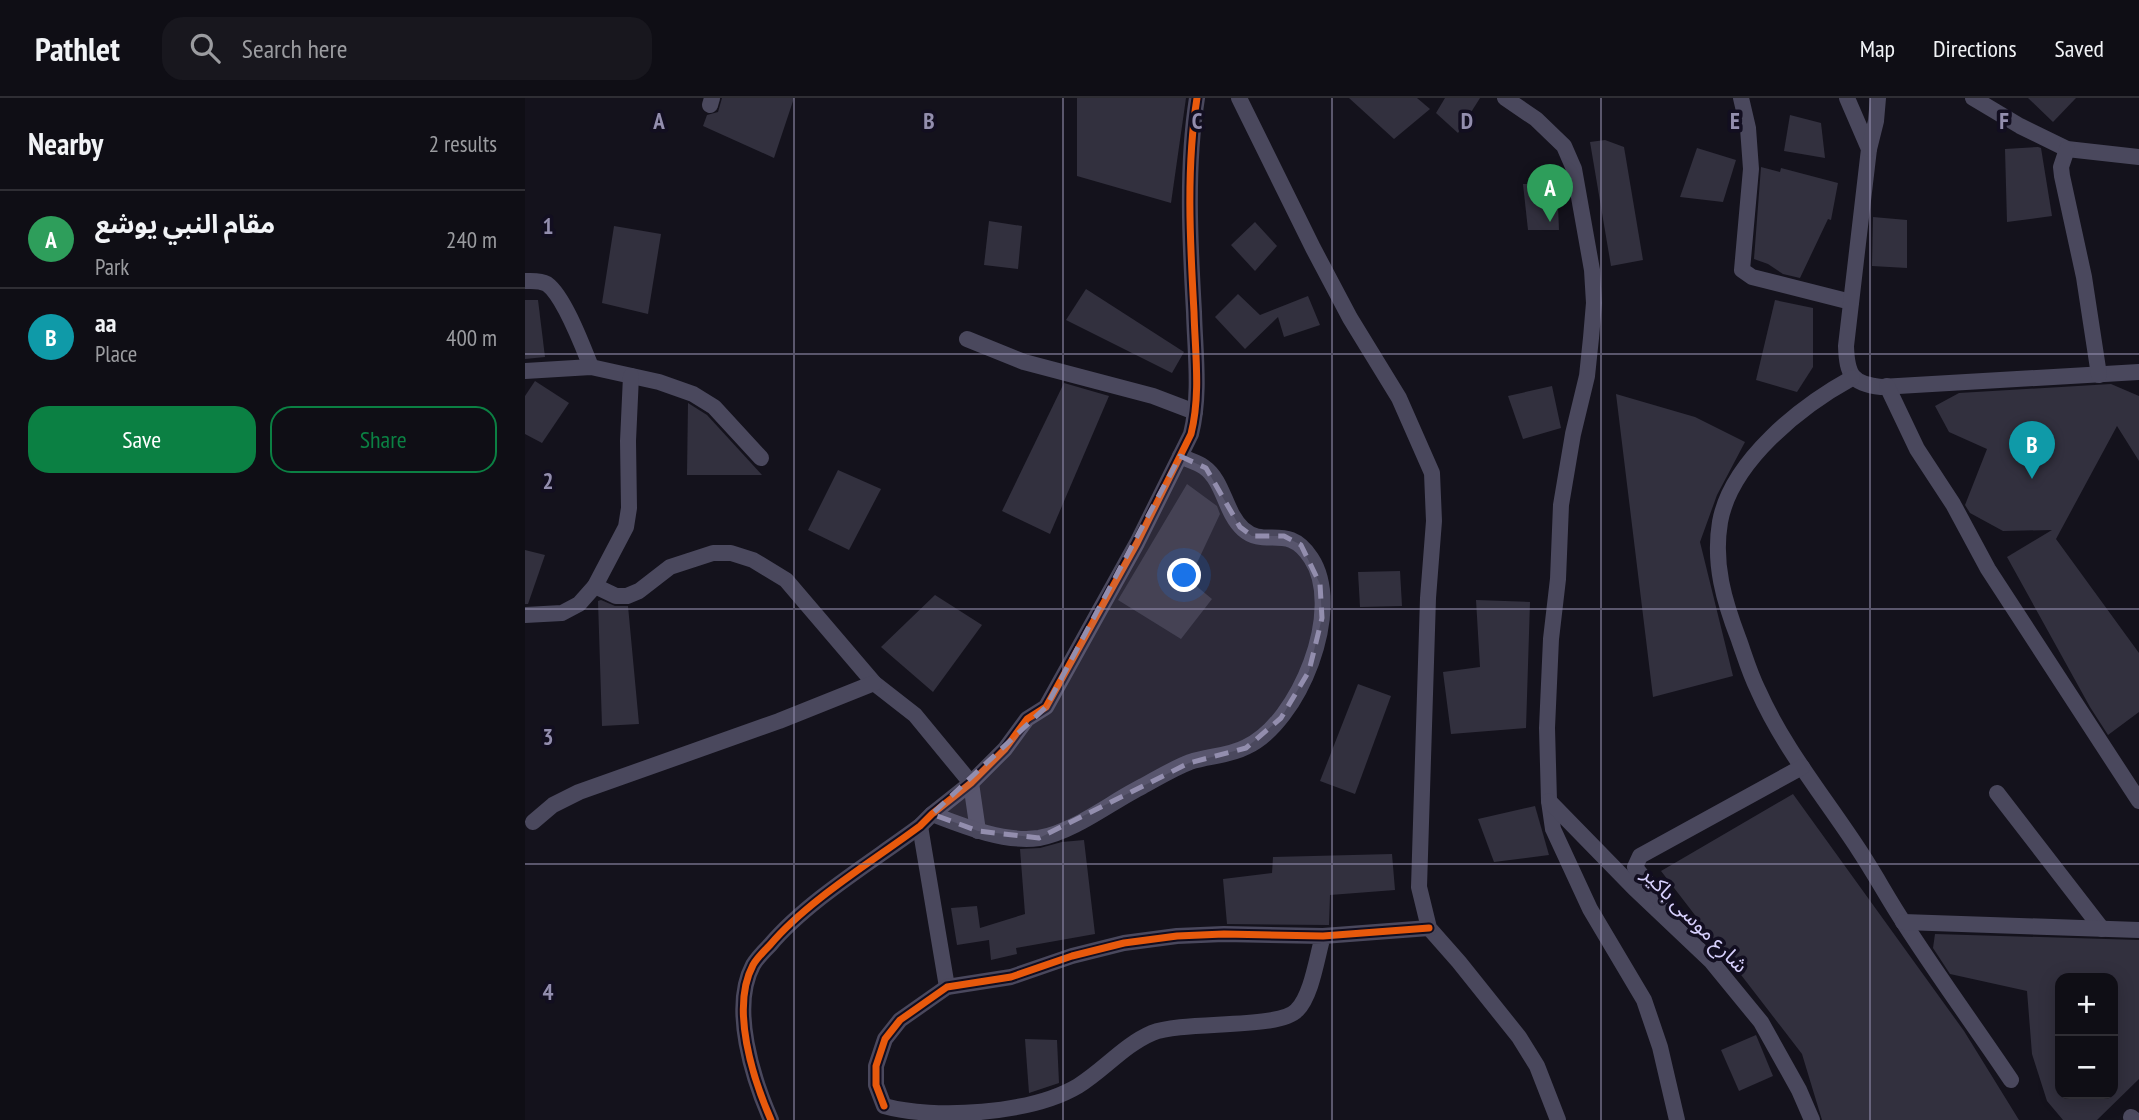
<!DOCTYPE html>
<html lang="en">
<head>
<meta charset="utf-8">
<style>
	:root { --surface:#0f0e15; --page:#18171e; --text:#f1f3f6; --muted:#9b9ca0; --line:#2f2e34; --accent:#0b8043 }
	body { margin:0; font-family:"PT Sans Narrow","Noto Sans Arabic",sans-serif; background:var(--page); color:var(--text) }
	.controls { position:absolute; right:21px; bottom:21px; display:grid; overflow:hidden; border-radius:14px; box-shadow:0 4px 18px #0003 }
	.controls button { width:63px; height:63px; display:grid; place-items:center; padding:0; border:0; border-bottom:2px solid var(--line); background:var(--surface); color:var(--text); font:35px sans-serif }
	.you { position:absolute; left:660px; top:478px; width:24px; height:24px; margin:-18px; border:5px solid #fff; border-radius:50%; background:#1a73e8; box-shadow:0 0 0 10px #1a73e833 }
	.badge { display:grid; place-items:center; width:46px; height:46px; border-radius:50%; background:var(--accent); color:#fff; font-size:23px; font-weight:700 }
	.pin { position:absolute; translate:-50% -58px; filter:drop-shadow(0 2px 4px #0008) }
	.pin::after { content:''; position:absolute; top:37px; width:24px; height:21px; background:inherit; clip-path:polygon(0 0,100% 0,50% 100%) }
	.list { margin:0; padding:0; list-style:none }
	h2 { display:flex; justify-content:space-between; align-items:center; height:91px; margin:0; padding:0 28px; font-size:30px }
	h2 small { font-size:23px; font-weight:400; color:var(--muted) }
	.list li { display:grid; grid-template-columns:46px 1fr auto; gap:21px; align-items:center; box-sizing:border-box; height:98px; padding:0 28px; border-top:2px solid var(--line) }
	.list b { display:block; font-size:26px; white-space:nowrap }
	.list p { margin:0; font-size:23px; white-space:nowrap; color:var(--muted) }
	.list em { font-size:23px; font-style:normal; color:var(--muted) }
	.actions { display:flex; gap:14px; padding:21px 28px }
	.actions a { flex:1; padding:16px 0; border:2px solid var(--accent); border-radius:21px; text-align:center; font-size:24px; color:var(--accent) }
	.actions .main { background:var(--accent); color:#fff }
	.icon { flex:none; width:38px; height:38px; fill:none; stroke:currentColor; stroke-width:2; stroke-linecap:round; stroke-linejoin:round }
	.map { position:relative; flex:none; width:1614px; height:1022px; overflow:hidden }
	header { display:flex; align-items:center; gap:42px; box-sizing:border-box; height:98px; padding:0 35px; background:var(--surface); border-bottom:2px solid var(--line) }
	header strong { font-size:33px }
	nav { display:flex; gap:38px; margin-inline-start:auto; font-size:24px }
	.search { width:490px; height:63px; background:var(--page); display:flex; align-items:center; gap:18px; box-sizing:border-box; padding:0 24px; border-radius:21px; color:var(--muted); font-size:26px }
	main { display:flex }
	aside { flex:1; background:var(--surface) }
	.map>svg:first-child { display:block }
	.building { fill:#32303e; fill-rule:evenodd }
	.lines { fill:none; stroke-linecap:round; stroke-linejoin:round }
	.minor { stroke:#4a485d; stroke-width:16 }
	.cycleway-casing { stroke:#120e20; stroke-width:11 }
	.cycleway { stroke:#e8590c; stroke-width:7 }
	.marked { fill:#938eae; fill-opacity:0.2; stroke:#938eae; stroke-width:5; stroke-dasharray:14 9; stroke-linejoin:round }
	.grid { fill:none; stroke:#938eae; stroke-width:2; stroke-opacity:0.55 }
	.labels { text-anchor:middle; stroke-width:7; stroke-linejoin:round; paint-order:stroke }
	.street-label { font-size:21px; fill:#d7d0fc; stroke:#120e20 }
	.grid-label { font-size:23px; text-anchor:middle; font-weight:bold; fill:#938eae; stroke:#120e20; stroke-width:7; stroke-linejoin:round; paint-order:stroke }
</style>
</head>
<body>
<header>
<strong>Pathlet</strong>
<div class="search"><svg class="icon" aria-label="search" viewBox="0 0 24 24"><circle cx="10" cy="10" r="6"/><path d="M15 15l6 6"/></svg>Search here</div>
<nav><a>Map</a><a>Directions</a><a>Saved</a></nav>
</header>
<main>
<aside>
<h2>Nearby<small>2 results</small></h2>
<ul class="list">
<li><span class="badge" style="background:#2e9e5b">A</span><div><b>مقام النبي يوشع</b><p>Park</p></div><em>240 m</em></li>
<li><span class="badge" style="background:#0f9aa8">B</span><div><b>aa</b><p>Place</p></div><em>400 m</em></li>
</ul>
<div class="actions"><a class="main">Save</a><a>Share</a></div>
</aside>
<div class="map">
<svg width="1614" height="1022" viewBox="0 0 1614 1022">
	<rect width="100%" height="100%" fill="#14121c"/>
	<g class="building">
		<polygon points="197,0 269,0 249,60 178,28 182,17 193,14"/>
		<polygon points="552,0 661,0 646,105 552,78"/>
		<polygon points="824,0 892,0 905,11 869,41"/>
		<polygon points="920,0 955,0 933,35 911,15"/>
		<polygon points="1503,0 1551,0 1528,24"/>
		<polygon points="1265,17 1296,25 1300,60 1259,53"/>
		<polygon points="1080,42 1099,49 1118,162 1086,168 1065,44"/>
		<polygon points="1513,49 1516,50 1527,118 1482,124 1480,51"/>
		<polygon points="1172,50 1211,62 1198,104 1155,99"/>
		<polygon points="1236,69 1255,74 1256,70 1313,85 1306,122 1303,121 1275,180 1258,176 1243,166 1229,161"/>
		<polygon points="998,86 1032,86 1034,132 1003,132"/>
		<polygon points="1348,119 1382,122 1382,170 1347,168"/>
		<polygon points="464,123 497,128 493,171 459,167"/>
		<polygon points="730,124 752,148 730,173 706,147"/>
		<polygon points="89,128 136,136 123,216 77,205"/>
		<polygon points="561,191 659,254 647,275 541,222"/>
		<polygon points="713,196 735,217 783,198 795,227 759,239 753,219 720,251 690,219"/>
		<polygon points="0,202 13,202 20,259 0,261"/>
		<polygon points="1250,202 1288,210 1288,269 1272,294 1231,282"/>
		<polygon points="10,283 44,305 17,345 0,336 0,298"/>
		<polygon points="539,285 584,298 525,436 477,413"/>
		<polygon points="1586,286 1614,298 1614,363 1592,328 1531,441 1614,555 1614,614 1583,637 1565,609 1482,459 1527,432 1478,433 1445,415 1440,407 1462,351 1424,334 1410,308 1434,295"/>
		<polygon points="1027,288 1036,330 998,341 983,298"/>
		<polygon points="1091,296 1170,319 1220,344 1192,397 1175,444 1208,578 1128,599"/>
		<polygon points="163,305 182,317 237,377 162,377"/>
		<polygon points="313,372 356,391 324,452 283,432"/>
		<polygon points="662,386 692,408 695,416 664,482 687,501 656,541 593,502"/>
		<polygon points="0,452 20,457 3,506 0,506"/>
		<polygon points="875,473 877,508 835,509 833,474"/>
		<polygon points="410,497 457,527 408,594 356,549"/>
		<polygon points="76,502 90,508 103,508 114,626 77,628 73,503"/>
		<polygon points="951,502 1005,504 1001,630 926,636 918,574 955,569"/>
		<polygon points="833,586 866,598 830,696 795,683"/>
		<polygon points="1268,696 1439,933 1494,1022 1297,1022 1277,956 1136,773"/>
		<polygon points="1010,708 1024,757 969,764 953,721"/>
		<polygon points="559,742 570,836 491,850 492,856 466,862 464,842 432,847 426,810 452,808 455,830 500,816 495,751 515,750 537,744"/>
		<polygon points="867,756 870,792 805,797 804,827 702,826 698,781 747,775 748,759"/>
		<path d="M 1410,836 L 1614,842 L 1614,981 L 1572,1022 L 1538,1022 L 1522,1003 L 1507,956 L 1502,893 L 1425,876 L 1408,850 ZM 1535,880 L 1588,880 L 1588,996 L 1535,996 Z"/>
		<polygon points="1231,937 1248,978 1214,993 1196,952"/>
		<polygon points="500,941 532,942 534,985 504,995"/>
	</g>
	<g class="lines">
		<g class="minor">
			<polyline points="714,0 788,150 825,220 874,300 907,375 909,423 903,500 894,789 904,830 934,864 994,939 1012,968 1033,1022"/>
			<polyline points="980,0 1011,21 1039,48 1049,71 1067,172 1069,205 1066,240 1062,278 1048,336 1036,407 1033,481 1026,541 1022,630 1024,703 1028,731 1065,811 1119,902 1135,949 1152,1022"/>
			<polyline points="1216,0 1223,30 1226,71 1217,172 1227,179 1326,204"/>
			<path d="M 1322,0 L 1344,51 L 1321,248 C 1322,277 1327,286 1356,289 L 1614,274"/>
			<polyline points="1448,0 1495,28 1542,51 1614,59"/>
			<polyline points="185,7 187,0"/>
			<polyline points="1344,51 1351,23 1353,0"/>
			<polyline points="1542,51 1536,69 1537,78 1559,179 1574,277"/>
			<path d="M 0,183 C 7,183 15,182 22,186 C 39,198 58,249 66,269"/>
			<polyline points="442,241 499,264 628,298 670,314"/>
			<polyline points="0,273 66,269 134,284 168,296 189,309 236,360"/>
			<path d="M 1327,280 C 1276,308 1206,363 1195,424 C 1188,466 1199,503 1214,542 C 1220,559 1225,576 1233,592 C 1258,649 1300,700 1334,752 C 1350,776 1363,801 1379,825 C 1413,878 1451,930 1486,982"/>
			<polyline points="1362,288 1392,351 1428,406 1463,471 1614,703"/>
			<polyline points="70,488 91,498 102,498 114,493 145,469 188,455 206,455 228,462 261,482 349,585 390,617 446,685 453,733"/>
			<polyline points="0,517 37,515 54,506 70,488 101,429 104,410 103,343 106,278"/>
			<polyline points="1472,695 1577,831"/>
			<polyline points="1024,703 1109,790 1186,863 1236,924 1274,992 1287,1022"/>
			<path d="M 407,716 C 438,728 480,745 514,740 C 549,734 586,704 618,688 C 633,680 649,670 665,664 C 683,658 704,658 721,649 C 774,625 820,511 786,460 C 763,424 740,451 718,431 C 700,415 699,383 679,369 C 672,364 663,362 655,358"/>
			<polyline points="8,724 28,707 54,694 254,623 349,585"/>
			<polyline points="395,728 422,889"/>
			<polyline points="1137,804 1110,769 1115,758 1277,669"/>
			<polyline points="1378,824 1614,832"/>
			<path d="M 798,838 C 792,858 787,897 772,912 C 754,932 658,922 627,935 C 599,947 579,972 553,988 C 506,1016 409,1022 359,1008 L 351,987 L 351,968 L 360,941 L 375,922 L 422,889 L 486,879 L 547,858 L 599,845 L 652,838 L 699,836 L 798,838 L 904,830"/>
			<polyline points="1606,1019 1610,1022"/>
			<path d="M 246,1022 C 228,981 205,910 228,867 C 232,860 239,853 245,847 C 282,803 348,763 395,728 L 407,716 L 446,685 L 480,651 L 502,621 L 521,609 L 612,445 L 666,336 C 676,296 670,254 669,214 C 665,144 661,69 672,0"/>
		</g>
		<g class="cycleway-casing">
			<g id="cycleway">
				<polyline points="359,1008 351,987 351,968 360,941 375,922 422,889 486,879 547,858 599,845 652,838 699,836 798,838 904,830"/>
				<path d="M 246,1022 C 228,981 205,910 228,867 C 232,860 239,853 245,847 C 282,803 348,763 395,728 L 407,716 L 446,685 L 480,651 L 502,621 L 521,609 L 612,445 L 666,336 C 676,296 670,254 669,214 C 665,144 661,69 672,0"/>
			</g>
		</g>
		<use href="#cycleway" class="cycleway"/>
	</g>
	<path class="marked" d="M 655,358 L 681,370 L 715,429 L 727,438 L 759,438 L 776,447 L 795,486 L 797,520 L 784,573 L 756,620 L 721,650 L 664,665 L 514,740 L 453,733 L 407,716 L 521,609 Z"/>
	<path class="grid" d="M 269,0 L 269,1022M 538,0 L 538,1022M 807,0 L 807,1022M 1076,0 L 1076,1022M 1345,0 L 1345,1022M 0,256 L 1614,256M 0,511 L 1614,511M 0,766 L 1614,766"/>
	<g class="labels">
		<g class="street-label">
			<text transform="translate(1170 822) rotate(45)" y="7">شارع موسى باكير</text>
		</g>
	</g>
	<g class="grid-label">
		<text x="134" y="31">A</text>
		<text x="404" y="31">B</text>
		<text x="672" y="31">C</text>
		<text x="942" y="31">D</text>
		<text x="1210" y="31">E</text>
		<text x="1479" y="31">F</text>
		<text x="23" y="136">1</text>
		<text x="23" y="391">2</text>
		<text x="23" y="647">3</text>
		<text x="23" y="902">4</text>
	</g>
</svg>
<div class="controls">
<button>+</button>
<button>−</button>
</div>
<div class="you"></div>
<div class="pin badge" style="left:1025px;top:124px;background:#2e9e5b">A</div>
<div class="pin badge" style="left:1507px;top:381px;background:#0f9aa8">B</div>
</div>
</main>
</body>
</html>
